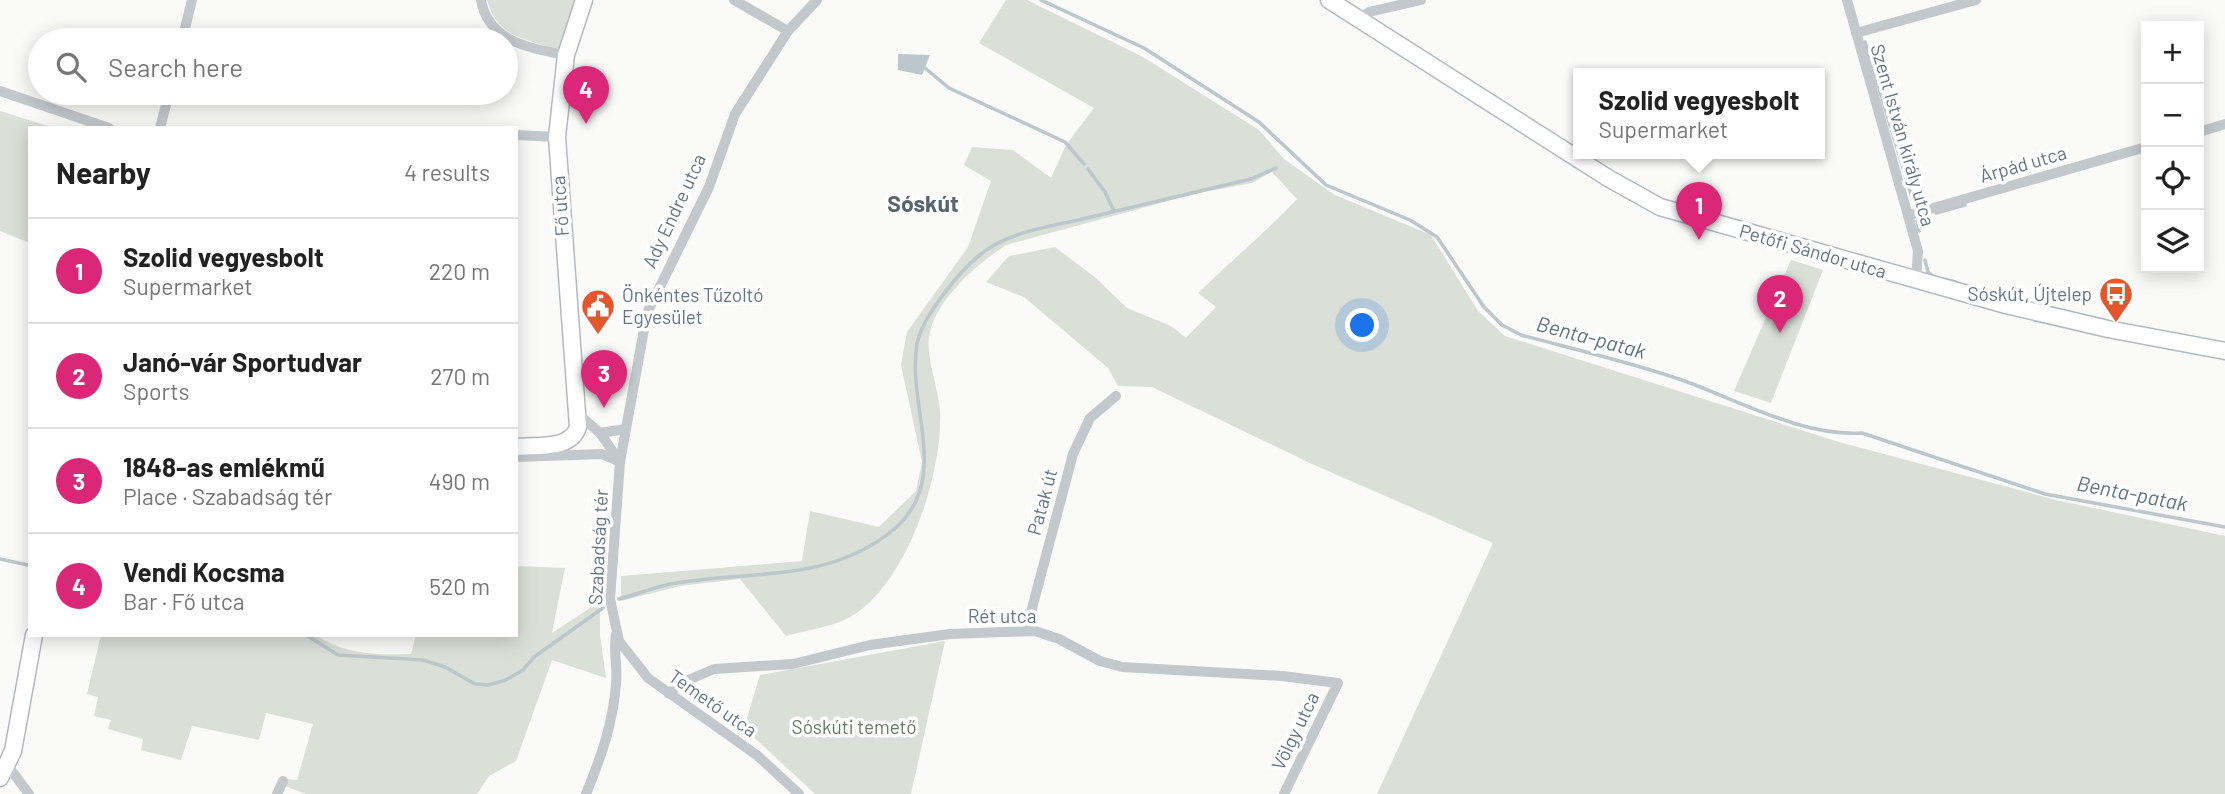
<!DOCTYPE html>
<html lang="en">
<head>
<meta charset="utf-8">
<style>
	:root { --surface:#fff; --page:#f6f6f6; --text:#222; --muted:#767676; --line:#e0e0e0; --accent:#db2777 }
	body { margin:0; font-family:Barlow,sans-serif; background:var(--page); color:var(--text) }
	.controls { position:absolute; right:21px; top:21px; display:grid; overflow:hidden; border-radius:0px; box-shadow:0 4px 18px #0003 }
	.controls button { width:63px; height:63px; display:grid; place-items:center; padding:0; border:0; border-bottom:2px solid var(--line); background:var(--surface); color:var(--text); font:35px sans-serif }
	.you { position:absolute; left:1363px; top:326px; width:24px; height:24px; margin:-18px; border:5px solid #fff; border-radius:50%; background:#1a73e8; box-shadow:0 0 0 10px #1a73e833 }
	.badge { display:grid; place-items:center; width:46px; height:46px; border-radius:50%; background:var(--accent); color:#fff; font-size:23px; font-weight:700 }
	.pin { position:absolute; translate:-50% -58px; filter:drop-shadow(0 2px 4px #0008) }
	.pin::after { content:''; position:absolute; top:37px; width:24px; height:21px; background:inherit; clip-path:polygon(0 0,100% 0,50% 100%) }
	.popup { position:absolute; left:1573px; top:68px; width:252px; height:91px; box-sizing:border-box; display:grid; place-content:center; border-radius:0px; background:var(--surface); filter:drop-shadow(0 2px 5px #0005); font-size:23px; white-space:nowrap; color:var(--muted) }
	.popup b { font-size:26px; color:var(--text) }
	.popup::after { content:''; position:absolute; left:50%; top:100%; margin-left:-14px; border:14px solid transparent; border-top-color:var(--surface) }
	.list { margin:0; padding:0; list-style:none }
	h2 { display:flex; justify-content:space-between; align-items:center; height:91px; margin:0; padding:0 28px; font-size:30px }
	h2 small { font-size:23px; font-weight:400; color:var(--muted) }
	.list li { display:grid; grid-template-columns:46px 1fr auto; gap:21px; align-items:center; box-sizing:border-box; height:105px; padding:0 28px; border-top:2px solid var(--line) }
	.list b { display:block; font-size:26px; white-space:nowrap }
	.list p { margin:0; font-size:23px; white-space:nowrap; color:var(--muted) }
	.list em { font-size:23px; font-style:normal; color:var(--muted) }
	.icon { flex:none; width:38px; height:38px; fill:none; stroke:currentColor; stroke-width:2; stroke-linecap:round; stroke-linejoin:round }
	.map { position:relative; flex:none; width:2225px; height:794px; overflow:hidden }
	.search { position:absolute; background:var(--surface); box-shadow:0 4px 18px #0003; left:28px; top:28px; width:490px; height:77px; display:flex; align-items:center; gap:18px; box-sizing:border-box; padding:0 24px; border-radius:38px; color:var(--muted); font-size:26px }
	.panel { position:absolute; background:var(--surface); box-shadow:0 4px 18px #0003; left:28px; top:126px; width:490px; height:511px; border-radius:0px }
	.map>svg:first-child { display:block }
	.green { fill:#dadfd7 }
	.water { fill:#bbc7cb }
	.lines { fill:none; stroke-linecap:round; stroke-linejoin:round }
	.stream { stroke:#bbc7cb; stroke-width:3.5 }
	.secondary-casing { stroke:#b3babf; stroke-width:19 }
	.street { stroke:#c3c8cc; stroke-width:10 }
	.secondary { stroke:#fff; stroke-width:16 }
	.labels { text-anchor:middle; stroke-width:7; stroke-linejoin:round; paint-order:stroke }
	.street-label { font-size:19px; fill:#657683; stroke:#fff }
	.poi-label { font-size:19px; fill:#657683; stroke:#fff; text-anchor:end }
	.park-label { font-size:19px; fill:#687a64; stroke:#fff }
	.water-label { font-size:21px; font-style:italic; fill:#60757c; stroke:#fff }
	.quarter-label { font-size:23px; font-weight:bold; fill:#57646e; stroke:#fff }
</style>
</head>
<body>
<div class="map">
<svg width="2225" height="794" viewBox="0 0 2225 794">
	<rect width="100%" height="100%" fill="#fafaf8"/>
	<g class="green">
		<path d="M 487,0 L 577,0 L 572,9 L 562,48 L 554,49 C 521,37 498,37 487,0 Z"/>
		<path d="M 1006,0 L 1027,0 L 1143,57 L 1259,130 L 1284,159 L 1335,195 L 1431,235 L 1478,311 L 1505,336 L 1839,442 L 2056,500 L 2225,536 L 2225,794 L 1377,794 L 1493,543 L 1312,464 L 1152,387 L 1118,386 L 1108,368 L 1024,297 L 986,282 L 1009,256 L 1055,247 L 1096,278 L 1127,308 L 1171,326 L 1186,338 L 1216,307 L 1198,293 C 1231,261 1265,233 1297,199 L 1272,172 L 1252,183 L 1198,193 L 1006,245 C 978,263 937,299 930,332 C 924,357 939,387 940,412 C 943,473 907,583 852,616 C 834,627 806,630 786,636 L 740,579 L 680,586 L 621,601 L 621,576 L 802,561 L 810,511 L 879,527 L 916,491 L 922,462 L 901,365 L 907,332 L 968,247 L 991,181 L 964,165 L 972,147 L 1013,150 L 1051,178 L 1066,145 L 1094,108 L 979,43 Z"/>
		<polygon points="0,111 54,128 30,128 30,243 0,231"/>
		<polygon points="1791,260 1823,270 1771,403 1734,391"/>
		<path d="M 516,566 L 565,568 L 552,633 L 596,604 L 600,605 L 600,636 L 606,678 L 552,660 L 516,761 L 489,776 L 477,794 L 306,794 L 285,786 L 287,779 L 297,780 L 313,724 L 266,713 L 259,740 L 192,726 L 181,760 L 141,750 L 143,739 L 108,729 L 111,720 L 94,716 L 98,697 L 87,694 L 101,635 L 316,635 C 345,655 377,655 411,654 L 416,635 L 516,635 Z"/>
		<polygon points="945,641 911,794 815,794 744,728 760,675"/>
	</g>
	<polygon class="water" points="898,54 930,55 922,75 898,70"/>
	<g class="lines">
		<g class="stream">
			<path d="M 1041,0 L 1144,48 L 1259,122 L 1326,185 L 1410,220 L 1437,237 L 1484,307 L 1502,325 L 1521,335 C 1570,348 1621,360 1670,376 C 1730,395 1798,437 1862,433 L 2045,494 L 2225,527"/>
			<polyline points="1865,42 1913,201"/>
			<polyline points="925,68 949,88 1065,142 1084,164"/>
			<polyline points="1088,169 1105,192 1114,211"/>
			<polyline points="1936,213 1965,205"/>
			<polyline points="1919,231 1917,221 1928,215"/>
			<polyline points="1925,260 1928,272 1933,276"/>
			<polyline points="1943,279 1956,282"/>
			<polyline points="0,559 28,565"/>
			<path d="M 619,599 C 638,594 657,586 676,583 C 752,570 829,583 893,530 C 953,481 906,405 917,344 C 922,317 960,270 981,254 C 1011,230 1055,226 1091,217 C 1144,204 1198,192 1251,179 L 1276,168"/>
			<polyline points="306,635 338,655 423,660 445,667 475,684 488,685 506,680 523,670 534,657 603,608"/>
		</g>
		<g class="secondary-casing">
			<g id="secondary">
				<polyline points="1329,0 1608,178 1660,207 2006,305 2108,329 2225,351"/>
				<path d="M 516,447 C 537,445 571,450 578,427 L 557,137 L 566,55 L 584,0"/>
				<polyline points="0,778 13,751 34,635"/>
			</g>
		</g>
		<g class="street">
			<path d="M 481,0 C 488,41 530,49 566,55"/>
			<polyline points="734,0 788,31"/>
			<polyline points="1847,0 1918,251 1916,280"/>
			<polyline points="1359,19 1369,12 1421,0"/>
			<polyline points="1856,33 1976,0"/>
			<polyline points="182,40 192,0"/>
			<polyline points="0,91 109,128"/>
			<polyline points="160,128 169,93"/>
			<polyline points="2199,132 2225,124"/>
			<polyline points="516,135 557,137"/>
			<polyline points="1909,215 2146,147"/>
			<polyline points="578,414 600,433 620,462 610,599 619,641 648,678 758,756 799,794"/>
			<polyline points="600,433 626,429"/>
			<polyline points="516,457 602,454 620,462 647,313 709,187 735,114 788,31 817,0"/>
			<polyline points="1026,631 1073,454 1090,418 1116,396"/>
			<polyline points="669,694 679,684 714,669 793,664 870,645 950,634 1035,631 1059,639 1100,661 1122,667 1282,676 1338,683 1284,794"/>
			<polyline points="8,766 29,794"/>
			<polyline points="277,794 283,781"/>
			<path d="M 586,794 C 601,757 613,724 616,684 C 618,667 613,651 616,634"/>
		</g>
		<use href="#secondary" class="secondary"/>
	</g>
	<defs>
		<g id="bus-pin" transform="scale(1.75)"><path d="M0 17L-7.5 6A9.5 9.5 0 1 1 7.5 6Z" fill="#e4572e" stroke="#fff"/><path d="M-5-6H5V4H4V6H2V4H-2V6H-4V4H-5ZM-3.5-4V0h7V-4ZM-3.5 1.2v1.5H-2V1.2ZM2 1.2v1.5H3.5V1.2Z" fill="#fff"/></g>
		<g id="civic-pin" transform="scale(1.75)"><path d="M0 17L-7.5 6A9.5 9.5 0 1 1 7.5 6Z" fill="#e4572e" stroke="#fff"/><path d="M-.6-6.5H3V-4.5H.6V-3L4-1V1h2V6H-6V1h2V-1L-.6-3ZM-1.2 2.5V6h2.4V2.5Z" fill="#fff"/></g>
	</defs>
	<g fill-rule="evenodd">
		<use href="#bus-pin" x="2116" y="294"/>
		<use href="#civic-pin" x="598" y="306"/>
	</g>
	<g class="labels">
		<g class="street-label">
			<text transform="translate(1903 135) rotate(74)" y="7">Szent István király utca</text>
			<text transform="translate(2023 164) rotate(-16)" y="7">Árpád utca</text>
			<text transform="translate(560 206) rotate(-94)" y="7">Fő utca</text>
			<text transform="translate(674 211) rotate(-65)" y="7">Ady Endre utca</text>
			<text transform="translate(1813 251) rotate(16)" y="7">Petőfi Sándor utca</text>
			<text transform="translate(1042 502) rotate(-75)" y="7">Patak út</text>
			<text transform="translate(598 547) rotate(-87)" y="7">Szabadság tér</text>
			<text x="1002" y="623">Rét utca</text>
			<text transform="translate(713 703) rotate(35)" y="7">Temető utca</text>
			<text transform="translate(1295 731) rotate(-64)" y="7">Völgy utca</text>
		</g>
		<g class="poi-label">
			<text x="2092" y="301">Sóskút, Újtelep</text>
			<text x="622" y="302" text-anchor="start">Önkéntes Tűzoltó<tspan x="622" dy="22">Egyesület</tspan></text>
		</g>
		<g class="park-label">
			<text x="854" y="734">Sóskúti temető</text>
		</g>
		<g class="water-label">
			<text transform="translate(1591 338) rotate(15)" y="7">Benta-patak</text>
			<text transform="translate(2132 494) rotate(11)" y="7">Benta-patak</text>
		</g>
		<g class="quarter-label">
			<text x="923" y="212">Sóskút</text>
		</g>
	</g>
</svg>
<div class="controls">
<button>+</button>
<button>−</button>
<button><svg class="icon" aria-label="locate" viewBox="0 0 24 24"><circle cx="12" cy="12" r="6"/><path d="M12 2v4M12 18v4M2 12h4M18 12h4"/></svg></button>
<button><svg class="icon" aria-label="layers" viewBox="0 0 24 24"><path d="M12 4l9 5-9 5-9-5zM3 14l9 5 9-5"/></svg></button>
</div>
<div class="you"></div>
<div class="pin badge" style="left:1699px;top:240px">1</div>
<div class="popup"><b>Szolid vegyesbolt</b>Supermarket</div>
<div class="pin badge" style="left:1780px;top:333px">2</div>
<div class="pin badge" style="left:604px;top:408px">3</div>
<div class="pin badge" style="left:586px;top:124px">4</div>
<div class="search"><svg class="icon" aria-label="search" viewBox="0 0 24 24"><circle cx="10" cy="10" r="6"/><path d="M15 15l6 6"/></svg>Search here</div>
<section class="panel">
<h2>Nearby<small>4 results</small></h2>
<ul class="list">
<li><span class="badge">1</span><div><b>Szolid vegyesbolt</b><p>Supermarket</p></div><em>220 m</em></li>
<li><span class="badge">2</span><div><b>Janó-vár Sportudvar</b><p>Sports</p></div><em>270 m</em></li>
<li><span class="badge">3</span><div><b>1848-as emlékmű</b><p>Place · Szabadság tér</p></div><em>490 m</em></li>
<li><span class="badge">4</span><div><b>Vendi Kocsma</b><p>Bar · Fő utca</p></div><em>520 m</em></li>
</ul>
</section>
</div>
</body>
</html>
